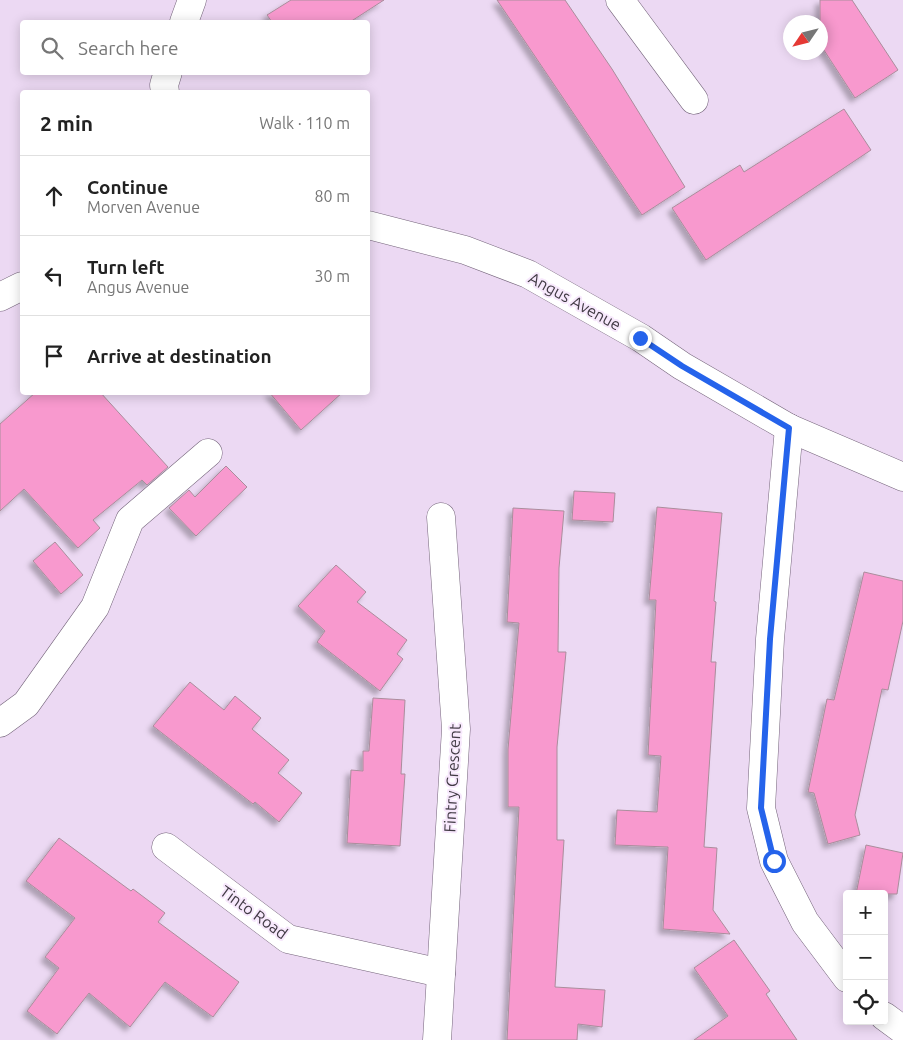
<!DOCTYPE html>
<html lang="en">
<head>
<meta charset="utf-8">
<style>
	:root { --surface:#fff; --page:#f6f6f6; --text:#222; --muted:#767676; --line:#e0e0e0 }
	body { margin:0; font-family:Ubuntu,sans-serif; background:var(--page); color:var(--text) }
	.controls { position:absolute; right:15px; bottom:15px; display:grid; overflow:hidden; border-radius:5px; box-shadow:0 2px 12px #0003 }
	.controls button { width:45px; height:45px; display:grid; place-items:center; padding:0; border:0; border-bottom:1px solid var(--line); background:var(--surface); color:var(--text); font:25px sans-serif }
	.compass { position:absolute; left:783px; top:15px; width:45px; height:45px; border-radius:50%; background:var(--surface); box-shadow:0 2px 12px #0003; rotate:235deg }
	.stop { position:absolute; width:15px; height:15px; margin:-11px; border:4px solid #2563eb; border-radius:50%; background:#fff }
	.stop.end { background:#2563eb; border-color:#fff; box-shadow:0 1px 5px #0008 }
	.list { margin:0; padding:0; list-style:none }
	h2 { display:flex; justify-content:space-between; align-items:center; height:65px; margin:0; padding:0 20px; font-size:21px }
	h2 small { font-size:16px; font-weight:400; color:var(--muted) }
	.list li { display:grid; grid-template-columns:32px 1fr auto; gap:15px; align-items:center; box-sizing:border-box; height:80px; padding:0 20px; border-top:1px solid var(--line) }
	.list b { display:block; font-size:19px; white-space:nowrap }
	.list p { margin:0; font-size:16px; white-space:nowrap; color:var(--muted) }
	.list em { font-size:16px; font-style:normal; color:var(--muted) }
	.icon { flex:none; width:28px; height:28px; fill:none; stroke:currentColor; stroke-width:2; stroke-linecap:round; stroke-linejoin:round }
	.map { position:relative; flex:none; width:903px; height:1040px; overflow:hidden }
	.search { position:absolute; background:var(--surface); box-shadow:0 2px 12px #0003; left:20px; top:20px; width:350px; height:55px; display:flex; align-items:center; gap:12px; box-sizing:border-box; padding:0 18px; border-radius:5px; color:var(--muted); font-size:19px }
	.panel { position:absolute; background:var(--surface); box-shadow:0 2px 12px #0003; left:20px; top:90px; width:350px; height:305px; border-radius:5px }
	.map>svg:first-child { display:block }
	.building { fill:#f899ce; stroke:#aa8d9c; filter:url(#shadow) }
	.lines { fill:none; stroke-linecap:round; stroke-linejoin:round }
	.minor-casing { stroke:#75657b; stroke-width:29 }
	.tertiary-casing { stroke:#75657b; stroke-width:29 }
	.minor { stroke:#fff; stroke-width:28 }
	.tertiary { stroke:#fff; stroke-width:28 }
	.route { stroke:#2563eb; stroke-width:6 }
	.labels { text-anchor:middle; stroke-width:4; stroke-linejoin:round; paint-order:stroke }
	.street-label { font-size:16px; fill:#413a44; stroke:#f7e8fc }
</style>
</head>
<body>
<div class="map">
<svg width="903" height="1040" viewBox="0 0 903 1040">
	<defs>
		<filter id="shadow"><feDropShadow dx="-4.5" dy="4.5" stdDeviation="2.5" flood-color="#0004"/></filter>
	</defs>
	<rect width="100%" height="100%" fill="#ecd9f3"/>
	<g class="building">
		<polygon points="291,0 384,0 350,22 272,22 267,15"/>
		<polygon points="497,0 565,0 612,69 685,187 642,215"/>
		<polygon points="820,0 852,0 898,70 855,98 820,44"/>
		<polygon points="844,109 871,150 706,260 672,208 740,165 744,172"/>
		<polygon points="36,392 100,392 168,467 147,485 142,480 93,520 100,528 78,548 24,489 0,511 0,424"/>
		<polygon points="269,392 343,392 301,430"/>
		<polygon points="226,466 247,487 196,536 169,508 189,490 195,497"/>
		<polygon points="574,491 615,493 613,522 572,520"/>
		<polygon points="657,507 722,513 714,601 716,602 711,662 716,662 704,847 717,848 713,910 730,934 663,929 668,847 615,845 617,810 657,812 661,756 648,755 656,600 649,600"/>
		<polygon points="513,508 564,511 559,568 558,652 566,652 557,747 557,840 564,840 555,987 605,990 602,1027 578,1024 577,1040 507,1040 519,807 508,807 508,749 519,623 507,622"/>
		<polygon points="55,542 83,575 61,594 33,561"/>
		<polygon points="336,565 366,592 357,602 407,640 397,654 403,659 380,691 317,642 325,631 298,606"/>
		<polygon points="864,572 903,581 903,621 888,690 882,689 855,815 860,835 828,844 814,793 808,792 827,699 834,700"/>
		<polygon points="190,682 224,710 235,696 261,718 252,729 289,760 278,773 302,793 279,822 255,802 253,804 153,726"/>
		<polygon points="373,698 405,700 401,774 405,774 400,846 347,843 351,770 363,771 363,751 369,751"/>
		<polygon points="59,838 131,891 133,889 165,913 158,922 239,982 213,1017 165,982 130,1027 89,993 57,1034 27,1011 59,968 45,957 75,918 26,881"/>
		<polygon points="866,845 903,853 897,894 856,894"/>
		<polygon points="734,940 770,991 766,994 797,1040 694,1040 728,1016 694,968"/>
	</g>
	<g class="lines">
		<g class="minor-casing">
			<g id="minor">
				<polyline points="620,0 694,100"/>
				<polyline points="184,22 192,0"/>
				<polyline points="165,92 164,85 168,72"/>
				<polyline points="789,428 770,639 761,808 774,861 805,922 847,978"/>
				<polyline points="0,723 26,704 95,607 130,520 208,453"/>
				<polyline points="166,847 288,939 441,973"/>
				<polyline points="884,1016 903,1030"/>
				<polyline points="437,1040 456,729 441,517"/>
			</g>
		</g>
		<g class="tertiary-casing">
			<g id="tertiary">
				<polyline points="368,225 465,250 528,274 641,338 682,366 789,428 903,477"/>
				<polyline points="0,297 22,286"/>
			</g>
		</g>
		<use href="#minor" class="minor"/>
		<use href="#tertiary" class="tertiary"/>
	</g>
	<g class="lines">
		<polyline class="route" points="640,338 682,366 789,428 770,639 761,808 774,861"/>
	</g>
	<g class="labels">
		<g class="street-label">
			<text transform="translate(575 301) rotate(29)" y="6">Angus Avenue</text>
			<text transform="translate(452 778) rotate(-87)" y="6">Fintry Crescent</text>
			<text transform="translate(254 912) rotate(36)" y="6">Tinto Road</text>
		</g>
	</g>
</svg>
<div class="controls">
<button>+</button>
<button>−</button>
<button><svg class="icon" aria-label="locate" viewBox="0 0 24 24"><circle cx="12" cy="12" r="6"/><path d="M12 2v4M12 18v4M2 12h4M18 12h4"/></svg></button>
</div>
<svg class="compass" viewBox="-18 -18 36 36"><path d="M0-13l5 13h-10z" fill="#e53935"/><path d="M0 13l5-13h-10z" fill="#767676"/></svg>
<div class="stop" style="left:774px;top:861px"></div>
<div class="stop end" style="left:640px;top:338px"></div>
<div class="search"><svg class="icon" aria-label="search" viewBox="0 0 24 24"><circle cx="10" cy="10" r="6"/><path d="M15 15l6 6"/></svg>Search here</div>
<section class="panel">
<h2>2 min<small>Walk · 110 m</small></h2>
<ul class="list">
<li><svg class="icon" aria-label="ahead" viewBox="0 0 24 24"><path d="M12 20V5M6 11l6-6 6 6"/></svg><div><b>Continue</b><p>Morven Avenue</p></div><em>80 m</em></li>
<li><svg class="icon" aria-label="left" viewBox="0 0 24 24"><path d="M17 20v-9H6M10 6l-5 5 5 5"/></svg><div><b>Turn left</b><p>Angus Avenue</p></div><em>30 m</em></li>
<li><svg class="icon" aria-label="arrive" viewBox="0 0 24 24"><path d="M6 21V4h12l-3 4 3 4H6"/></svg><div><b>Arrive at destination</b></div></li>
</ul>
</section>
</div>
</body>
</html>
